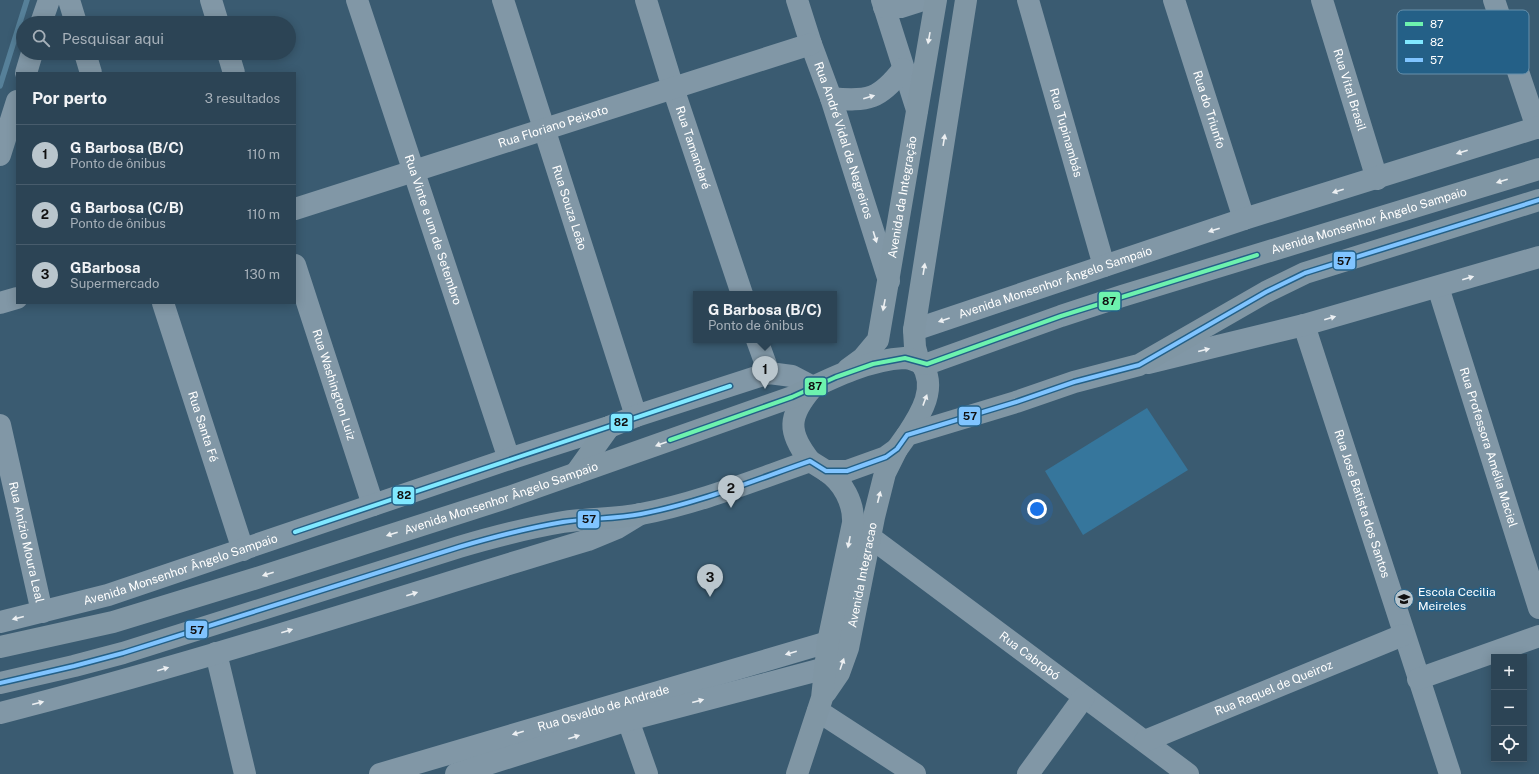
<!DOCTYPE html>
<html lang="pt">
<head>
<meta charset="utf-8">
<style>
	:root { --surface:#2c4455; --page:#344b5b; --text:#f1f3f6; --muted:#a6b0b9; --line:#485c6c; --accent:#bac6cd }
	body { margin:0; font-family:"Public Sans",sans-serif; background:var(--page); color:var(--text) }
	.controls { position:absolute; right:12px; bottom:12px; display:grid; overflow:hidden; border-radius:0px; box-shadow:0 2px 10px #0003 }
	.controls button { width:36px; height:36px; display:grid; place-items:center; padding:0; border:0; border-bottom:1px solid var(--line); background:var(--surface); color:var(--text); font:20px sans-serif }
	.you { position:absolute; left:1037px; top:509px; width:14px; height:14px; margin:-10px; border:3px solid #fff; border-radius:50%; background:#1a73e8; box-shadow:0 0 0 6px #1a73e833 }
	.badge { display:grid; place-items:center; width:26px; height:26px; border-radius:50%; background:var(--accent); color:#111; font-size:13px; font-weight:700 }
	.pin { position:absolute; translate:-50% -33px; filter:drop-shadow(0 1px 2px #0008) }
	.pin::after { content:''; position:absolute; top:21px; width:14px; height:12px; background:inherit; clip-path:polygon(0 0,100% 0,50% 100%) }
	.popup { position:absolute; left:693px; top:291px; width:144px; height:52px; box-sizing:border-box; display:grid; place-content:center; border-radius:0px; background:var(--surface); filter:drop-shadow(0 1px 3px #0005); font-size:13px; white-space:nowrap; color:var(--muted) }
	.popup b { font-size:15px; color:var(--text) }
	.popup::after { content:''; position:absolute; left:50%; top:100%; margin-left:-8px; border:8px solid transparent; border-top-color:var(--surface) }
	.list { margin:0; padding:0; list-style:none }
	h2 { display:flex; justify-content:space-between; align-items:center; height:52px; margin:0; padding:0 16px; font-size:17px }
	h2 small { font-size:13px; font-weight:400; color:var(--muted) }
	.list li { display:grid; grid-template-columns:26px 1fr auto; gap:12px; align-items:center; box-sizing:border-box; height:60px; padding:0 16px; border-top:1px solid var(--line) }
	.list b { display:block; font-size:15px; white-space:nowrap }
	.list p { margin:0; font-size:13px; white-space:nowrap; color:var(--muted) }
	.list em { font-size:13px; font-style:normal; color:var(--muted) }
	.icon { flex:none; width:22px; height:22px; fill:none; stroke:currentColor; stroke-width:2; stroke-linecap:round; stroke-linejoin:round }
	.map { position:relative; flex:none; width:1539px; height:774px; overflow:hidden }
	.search { position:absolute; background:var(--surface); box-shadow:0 2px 10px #0003; left:16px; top:16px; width:280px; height:44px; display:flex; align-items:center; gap:10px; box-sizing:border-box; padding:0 14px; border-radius:22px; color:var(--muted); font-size:15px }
	.panel { position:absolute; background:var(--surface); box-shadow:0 2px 10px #0003; left:16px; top:72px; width:280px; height:232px; border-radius:0px }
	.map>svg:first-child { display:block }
	.grass { fill:#36769c }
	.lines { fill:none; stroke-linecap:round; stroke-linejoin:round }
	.stream { stroke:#568099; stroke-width:5.5 }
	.minor { stroke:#8197a6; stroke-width:22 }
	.major { stroke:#8096a4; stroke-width:22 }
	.bus-1-casing { stroke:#246087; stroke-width:7 }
	.bus-2-casing { stroke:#246087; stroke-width:7 }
	.bus-3-casing { stroke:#246087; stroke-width:7 }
	.bus-1 { stroke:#6df2ae; stroke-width:4 }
	.bus-2 { stroke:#80e8ff; stroke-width:4 }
	.bus-3 { stroke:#80c4ff; stroke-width:4 }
	.oneway { fill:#eceff1 }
	.oneway2 { fill:#eceff2 }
	.labels { text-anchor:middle; stroke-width:3; stroke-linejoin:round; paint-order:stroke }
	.street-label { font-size:12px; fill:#fff; stroke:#246087 }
	.poi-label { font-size:12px; fill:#fff; stroke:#246087; text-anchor:start }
	.key { fill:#246087; stroke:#6690ab; stroke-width:1 }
	.key-label { font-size:11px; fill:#fff }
	.line-badge { stroke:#246087; stroke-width:1.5 }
	.pale-badge-label { font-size:11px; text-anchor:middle; font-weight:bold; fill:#111 }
</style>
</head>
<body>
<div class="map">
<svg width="1539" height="774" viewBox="0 0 1539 774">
	<rect width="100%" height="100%" fill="#3a5b71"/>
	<polygon class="grass" points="1147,408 1188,470 1083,535 1045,471"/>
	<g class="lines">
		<polyline class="stream" points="0,86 27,0"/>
		<g class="minor">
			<polyline points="69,0 76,23"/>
			<polyline points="211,0 218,23"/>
			<path id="s1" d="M 357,0 L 509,459"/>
			<path id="s2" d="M 503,0 L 636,416"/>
			<path id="s3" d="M 646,0 L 673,88 L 742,294"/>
			<path id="s4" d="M 797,0 L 811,44 L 831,98 L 889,281"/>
			<polyline points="882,0 917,110"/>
			<path id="s5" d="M 1028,0 L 1104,266"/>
			<path id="s6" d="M 1174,0 L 1244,219"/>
			<path id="s7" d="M 1322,0 L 1377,179"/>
			<polyline points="1494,0 1537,128"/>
			<polyline points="884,7 901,7 923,0"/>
			<polyline points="41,23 49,0"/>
			<polyline points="85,53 91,73"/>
			<polyline points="228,53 234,73"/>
			<polyline points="26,73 32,53"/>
			<path d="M 831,98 C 868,102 880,99 903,69"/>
			<polyline points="0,155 17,101"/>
			<path id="s8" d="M 295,209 L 811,44"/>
			<path id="s9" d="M 295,265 L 373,505"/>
			<path id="s10" d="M 1438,287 L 1539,608"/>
			<polyline points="0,303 17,298"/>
			<path id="s11" d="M 163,303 L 243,550"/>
			<path id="s12" d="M 1304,325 L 1450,774"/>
			<path id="s13" d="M 914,330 L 1244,219 L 1539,127"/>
			<polyline points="757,340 769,373"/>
			<polyline points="1148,363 1304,325 1539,257"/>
			<path id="s14" d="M 0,425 L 42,612"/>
			<path id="s15" d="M 870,537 L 1188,774"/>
			<path id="s16" d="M 0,622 L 108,595 L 509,459 L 609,427 L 636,416 L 769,373 L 792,376 L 813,387"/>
			<polyline points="216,653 245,774"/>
			<polyline points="1418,679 1539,636"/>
			<polyline points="818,711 915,774"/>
			<path d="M 0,713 C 198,663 392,599 588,540 L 617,528 L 640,514"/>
			<polyline points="628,720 647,774"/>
			<path id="s17" d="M 1145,741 L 1403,635"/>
			<path id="s18" d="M 380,774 L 828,642"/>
			<polyline points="456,774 628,720 826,668"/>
			<polyline points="1028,774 1084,697"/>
		</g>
		<g class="major">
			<polyline points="919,362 915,347 914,330 966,0"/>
			<path id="s19" d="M 848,369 L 863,358 L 878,340 L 936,0"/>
			<path d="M 907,435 C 921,414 938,387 921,363"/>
			<path d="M 810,461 C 787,432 788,416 812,388"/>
			<polyline points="576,473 609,427"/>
			<path id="s20" d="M 0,647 L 113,622 L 257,578 L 509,497 L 792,397 C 826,381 865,360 904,358 C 913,358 919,364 927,364 L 1061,316 L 1122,296 L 1539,169"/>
			<path d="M 0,683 L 74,666 L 123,653 L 459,547 C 493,537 527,528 563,522 C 589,518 616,519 641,514 C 699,503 755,480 810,461 L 826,471 L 847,471 L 886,457 L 897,449 L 907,435 L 1016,402 L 1074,382 L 1139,365 L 1266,292 L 1305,273 L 1539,200"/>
			<path id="s21" d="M 826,692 L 839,673 L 848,648 L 874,517 L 885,473 L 897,449"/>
			<path d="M 797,774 L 822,698 L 828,642 L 853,523 C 854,503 843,482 826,471"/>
		</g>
		<g class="bus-1-casing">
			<polyline id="bus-1" points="670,440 792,397 836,377 873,364 905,358 927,364 1061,316 1257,255"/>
		</g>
		<g class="bus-2-casing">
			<polyline id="bus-2" points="295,532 730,386"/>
		</g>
		<g class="bus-3-casing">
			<path id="bus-3" d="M 0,683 L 74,666 L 123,653 L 459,547 C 493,537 527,528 563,522 C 589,518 616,519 641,514 C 699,503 755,480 810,461 L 826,471 L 847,471 L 886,457 L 897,449 L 907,435 L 1016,402 L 1074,382 L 1139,365 L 1266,292 L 1305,273 L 1539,200"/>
		</g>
		<use href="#bus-1" class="bus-1"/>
		<use href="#bus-2" class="bus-2"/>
		<use href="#bus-3" class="bus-3"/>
	</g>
	<defs><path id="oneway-solid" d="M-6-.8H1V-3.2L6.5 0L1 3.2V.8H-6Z"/></defs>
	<g class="oneway">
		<use href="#oneway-solid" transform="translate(929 38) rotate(100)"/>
		<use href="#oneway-solid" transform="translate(944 140) rotate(-81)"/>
		<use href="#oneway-solid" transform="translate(1502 181) rotate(163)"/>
		<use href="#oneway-solid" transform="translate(924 269) rotate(-81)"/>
		<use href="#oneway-solid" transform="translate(884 305) rotate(101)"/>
		<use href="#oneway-solid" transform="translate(925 400) rotate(-70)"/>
		<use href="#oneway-solid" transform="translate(661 444) rotate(160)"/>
		<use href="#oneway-solid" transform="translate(879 497) rotate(-76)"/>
		<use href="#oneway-solid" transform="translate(392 534) rotate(162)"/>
		<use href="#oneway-solid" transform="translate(849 542) rotate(101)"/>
		<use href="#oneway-solid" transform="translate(268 574) rotate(162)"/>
		<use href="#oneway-solid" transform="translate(842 664) rotate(-71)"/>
	</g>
	<g class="oneway2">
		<use href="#oneway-solid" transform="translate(869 97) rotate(-16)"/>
		<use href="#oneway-solid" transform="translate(1462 152) rotate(162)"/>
		<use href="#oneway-solid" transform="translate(1338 191) rotate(163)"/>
		<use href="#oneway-solid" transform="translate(1214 230) rotate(162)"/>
		<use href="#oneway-solid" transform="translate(875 237) rotate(73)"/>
		<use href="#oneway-solid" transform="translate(1468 278) rotate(-16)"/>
		<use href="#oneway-solid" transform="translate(1330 318) rotate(-16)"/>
		<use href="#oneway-solid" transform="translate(944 320) rotate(161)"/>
		<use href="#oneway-solid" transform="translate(1204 350) rotate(-14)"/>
		<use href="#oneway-solid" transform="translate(412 594) rotate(-17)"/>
		<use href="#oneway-solid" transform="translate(18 618) rotate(166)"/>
		<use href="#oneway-solid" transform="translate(287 631) rotate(-17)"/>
		<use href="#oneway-solid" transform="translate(791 653) rotate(164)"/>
		<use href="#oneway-solid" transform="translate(163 669) rotate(-16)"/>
		<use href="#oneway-solid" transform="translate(698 701) rotate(-15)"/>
		<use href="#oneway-solid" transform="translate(38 703) rotate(-14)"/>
		<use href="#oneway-solid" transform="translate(518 733) rotate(164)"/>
		<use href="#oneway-solid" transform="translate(574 737) rotate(-18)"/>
	</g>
	<defs>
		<g id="school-disc" transform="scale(1)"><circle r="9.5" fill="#bac6cd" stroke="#246087"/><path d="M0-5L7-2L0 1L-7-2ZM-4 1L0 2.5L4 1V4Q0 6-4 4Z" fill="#111"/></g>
	</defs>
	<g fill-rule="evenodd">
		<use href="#school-disc" x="1404" y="599"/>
	</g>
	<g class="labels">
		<g class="street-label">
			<text dy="4" stroke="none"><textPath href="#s7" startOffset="94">Rua Vital Brasil</textPath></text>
			<text dy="4" stroke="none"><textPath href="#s6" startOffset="115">Rua do Triunfo</textPath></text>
			<text dy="4" stroke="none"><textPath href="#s8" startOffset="271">Rua Floriano Peixoto</textPath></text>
			<text dy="4" stroke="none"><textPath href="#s5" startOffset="138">Rua Tupinambás</textPath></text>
			<text dy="4" stroke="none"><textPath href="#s4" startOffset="148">Rua André Vidal de Negreiros</textPath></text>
			<text dy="4" stroke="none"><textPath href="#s3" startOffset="155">Rua Tamandaré</textPath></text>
			<text dy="4" stroke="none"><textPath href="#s19" startOffset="187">Avenida da Integração</textPath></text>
			<text dy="4" stroke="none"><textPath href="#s2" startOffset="218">Rua Souza Leão</textPath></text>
			<text dy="4" stroke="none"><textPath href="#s20" startOffset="1439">Avenida Monsenhor Ângelo Sampaio</textPath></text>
			<text dy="4" stroke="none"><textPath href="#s1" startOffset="242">Rua Vinte e um de Setembro</textPath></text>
			<text dy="4" stroke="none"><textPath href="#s13" startOffset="149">Avenida Monsenhor Ângelo Sampaio</textPath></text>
			<text dy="4" stroke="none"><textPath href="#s9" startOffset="126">Rua Washington Luiz</textPath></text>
			<text dy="4" stroke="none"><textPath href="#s11" startOffset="130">Rua Santa Fé</textPath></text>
			<text dy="4" stroke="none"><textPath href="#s10" startOffset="168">Rua Professora Amélia Maciel</textPath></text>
			<text dy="4" stroke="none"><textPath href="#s20" startOffset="523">Avenida Monsenhor Ângelo Sampaio</textPath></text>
			<text dy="4" stroke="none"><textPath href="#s12" startOffset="188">Rua José Batista dos Santos</textPath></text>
			<text dy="4" stroke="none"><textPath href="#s14" startOffset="120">Rua Anízio Moura Leal</textPath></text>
			<text dy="4" stroke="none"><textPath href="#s16" startOffset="188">Avenida Monsenhor Ângelo Sampaio</textPath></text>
			<text dy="4" stroke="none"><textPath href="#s21" startOffset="124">Avenida Integracao</textPath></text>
			<text dy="4" stroke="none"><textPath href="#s15" startOffset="199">Rua Cabrobó</textPath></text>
			<text dy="4" stroke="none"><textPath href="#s17" startOffset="139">Rua Raquel de Queiroz</textPath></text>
			<text dy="4" stroke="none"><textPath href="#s18" startOffset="233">Rua Osvaldo de Andrade</textPath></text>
		</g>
		<g class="poi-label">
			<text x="1418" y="596">Escola Cecilia<tspan x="1418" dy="14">Meireles</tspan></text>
		</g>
	</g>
	<rect x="1397" y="10" width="132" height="64" rx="6" class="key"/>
	<rect x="1405" y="22" width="18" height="4" fill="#6df2ae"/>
	<rect x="1405" y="40" width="18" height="4" fill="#80e8ff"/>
	<rect x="1405" y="58" width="18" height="4" fill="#80c4ff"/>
	<g class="key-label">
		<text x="1430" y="28">87</text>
		<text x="1430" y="46">82</text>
		<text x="1430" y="64">57</text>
	</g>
	<g class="line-badge">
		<rect x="1333" y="251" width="23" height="19" rx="4" fill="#80c4ff"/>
		<rect x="1098" y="291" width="23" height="20" rx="4" fill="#6df2ae"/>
		<rect x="804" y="377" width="23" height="19" rx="4" fill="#6df2ae"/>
		<rect x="958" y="406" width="23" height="20" rx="4" fill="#80c4ff"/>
		<rect x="610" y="413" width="23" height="19" rx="4" fill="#80e8ff"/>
		<rect x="392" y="486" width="23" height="19" rx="4" fill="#80e8ff"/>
		<rect x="577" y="510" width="23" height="19" rx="4" fill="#80c4ff"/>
		<rect x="185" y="620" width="23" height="19" rx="4" fill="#80c4ff"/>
	</g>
	<g class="pale-badge-label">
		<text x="1344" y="265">57</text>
		<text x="1109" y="305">87</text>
		<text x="815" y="390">87</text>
		<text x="970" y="420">57</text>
		<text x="621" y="426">82</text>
		<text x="404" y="499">82</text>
		<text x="589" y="523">57</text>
		<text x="197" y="634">57</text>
	</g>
</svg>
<div class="controls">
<button>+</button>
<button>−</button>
<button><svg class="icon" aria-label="locate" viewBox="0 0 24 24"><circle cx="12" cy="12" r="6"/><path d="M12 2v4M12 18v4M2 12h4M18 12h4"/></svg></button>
</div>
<div class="you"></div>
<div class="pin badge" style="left:765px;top:389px">1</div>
<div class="popup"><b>G Barbosa (B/C)</b>Ponto de ônibus</div>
<div class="pin badge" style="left:731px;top:508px">2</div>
<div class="pin badge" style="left:710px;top:597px">3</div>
<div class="search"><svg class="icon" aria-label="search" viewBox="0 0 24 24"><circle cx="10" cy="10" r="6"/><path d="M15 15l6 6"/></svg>Pesquisar aqui</div>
<section class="panel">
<h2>Por perto<small>3 resultados</small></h2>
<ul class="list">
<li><span class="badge">1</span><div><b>G Barbosa (B/C)</b><p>Ponto de ônibus</p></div><em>110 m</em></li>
<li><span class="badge">2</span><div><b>G Barbosa (C/B)</b><p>Ponto de ônibus</p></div><em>110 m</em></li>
<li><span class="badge">3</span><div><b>GBarbosa</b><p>Supermercado</p></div><em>130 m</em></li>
</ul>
</section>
</div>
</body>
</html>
